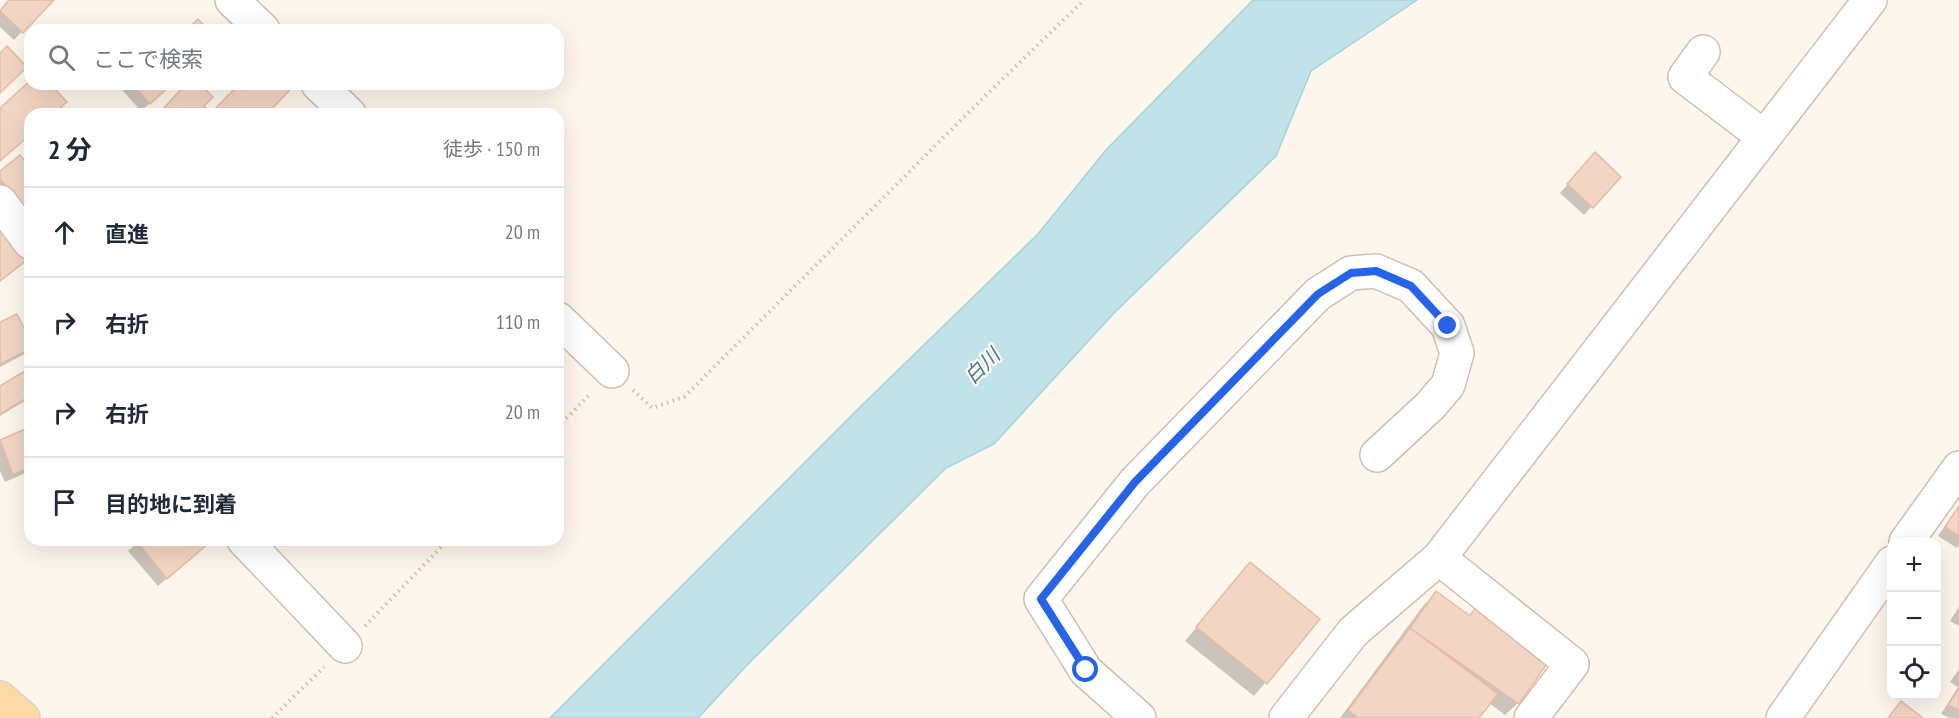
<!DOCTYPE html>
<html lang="ja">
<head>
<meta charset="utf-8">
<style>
	:root { --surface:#fff; --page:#f2f2f3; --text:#1f2937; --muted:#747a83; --line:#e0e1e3 }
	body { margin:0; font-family:"PT Sans Narrow","Noto Sans JP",sans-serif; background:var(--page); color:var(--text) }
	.controls { position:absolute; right:18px; bottom:18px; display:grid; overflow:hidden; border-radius:12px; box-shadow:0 6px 24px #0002 }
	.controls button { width:54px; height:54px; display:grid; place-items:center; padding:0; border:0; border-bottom:2px solid var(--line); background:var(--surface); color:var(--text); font:30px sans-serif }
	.stop { position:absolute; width:18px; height:18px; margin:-14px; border:4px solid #2563eb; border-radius:50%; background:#fff }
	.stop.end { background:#2563eb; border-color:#fff; box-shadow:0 2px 6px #0008 }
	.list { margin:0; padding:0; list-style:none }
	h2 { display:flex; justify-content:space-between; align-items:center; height:78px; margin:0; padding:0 24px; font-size:26px }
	h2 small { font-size:20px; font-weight:400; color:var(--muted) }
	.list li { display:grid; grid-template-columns:39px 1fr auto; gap:18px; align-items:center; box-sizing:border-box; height:90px; padding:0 24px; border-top:2px solid var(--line) }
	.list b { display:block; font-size:22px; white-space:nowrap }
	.list em { font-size:20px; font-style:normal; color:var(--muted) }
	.icon { flex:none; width:33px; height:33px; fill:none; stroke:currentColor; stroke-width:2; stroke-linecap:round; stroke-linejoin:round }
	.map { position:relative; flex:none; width:1959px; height:718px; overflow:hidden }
	.search { position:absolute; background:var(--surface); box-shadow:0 6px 24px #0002; left:24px; top:24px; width:540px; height:66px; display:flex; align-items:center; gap:15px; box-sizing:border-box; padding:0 21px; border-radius:18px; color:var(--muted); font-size:22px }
	.panel { position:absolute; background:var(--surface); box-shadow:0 6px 24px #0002; left:24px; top:108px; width:540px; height:438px; border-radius:18px }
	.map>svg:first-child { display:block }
	.water { fill:#bfe3e8; stroke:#a5d3da; stroke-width:1.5 }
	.shadow { fill:#0003 }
	.building { fill:#f3d5c3; stroke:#e6bba3; stroke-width:1.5 }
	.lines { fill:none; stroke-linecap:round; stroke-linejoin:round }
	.minor-casing { stroke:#d1beb0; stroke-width:36 }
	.major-casing { stroke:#dad1cd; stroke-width:36 }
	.path { stroke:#d9b8a5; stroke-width:4; stroke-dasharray:1.5 4.5; stroke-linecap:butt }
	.minor { stroke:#fff; stroke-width:33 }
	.major { stroke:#fbd9a5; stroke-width:33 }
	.route { stroke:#2563eb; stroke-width:8 }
	.labels { text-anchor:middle; stroke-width:4.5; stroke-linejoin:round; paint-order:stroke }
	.water-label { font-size:20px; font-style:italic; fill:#437c86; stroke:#fffaf3 }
</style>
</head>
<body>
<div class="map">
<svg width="1959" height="718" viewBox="0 0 1959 718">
	<rect width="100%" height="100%" fill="#fdf6ec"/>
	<polygon class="water" points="1253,0 1417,0 1311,71 1276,156 1114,313 994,444 946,468 749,663 698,718 550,718 859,408 1038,234 1106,150"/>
	<g class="shadow">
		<polygon points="11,0 52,0 14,40 0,27 0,12"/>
		<polygon points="130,84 170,84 141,111 123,91"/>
		<polygon points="188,84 198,84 202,106 210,114 159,114"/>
		<polygon points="30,152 30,205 0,198 0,173 22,160"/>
		<polygon points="1587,163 1592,206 1584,215 1560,193"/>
		<polygon points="0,324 30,343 30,349 23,355 0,367"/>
		<polygon points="28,371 30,374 30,398 0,416 0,388"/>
		<polygon points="30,429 30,471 5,482 0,471 0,442"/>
		<polygon points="1959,505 1959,545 1957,548 1938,536"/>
		<polygon points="140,540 204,540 199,552 158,586 128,551"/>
		<polygon points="1250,564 1318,620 1254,696 1185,641"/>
		<polygon points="1436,593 1468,616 1481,602 1518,703 1505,715 1489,703 1477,718 1340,718 1423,606"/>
		<polygon points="1959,607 1959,626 1950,621"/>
		<polygon points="1959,669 1959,718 1950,718 1941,714 1958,687 1950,682"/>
	</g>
	<g class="building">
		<polygon points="9,0 54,0 23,33 0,11"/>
		<polygon points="198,19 208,30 186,30"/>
		<polygon points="7,46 27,67 0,93 0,53"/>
		<polygon points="30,81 30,84 50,84 67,102 54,114 30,114 30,135 0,161 0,108"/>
		<polygon points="132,84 172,84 150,104"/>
		<polygon points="186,84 200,84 213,97 204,106 211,113 239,84 283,84 289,91 267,114 168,114 163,109"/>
		<polygon points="1595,152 1621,177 1593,208 1567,184"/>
		<polygon points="20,155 30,168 30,205 24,210 0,179 0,171"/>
		<polygon points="0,225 27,260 0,281"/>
		<polygon points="17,314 30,340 30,349 0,364 0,322"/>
		<polygon points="28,369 30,396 0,414 0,386"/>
		<polygon points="30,427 30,467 13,475 0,440"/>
		<polygon points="1959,506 1959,536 1945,527"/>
		<polygon points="137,540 206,540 209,543 167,579 136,541"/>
		<polygon points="1250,562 1320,619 1267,684 1196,627"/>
		<polygon points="1436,591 1470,616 1481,600 1555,652 1519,704 1410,628"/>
		<polygon points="1410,628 1498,694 1479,718 1358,718 1348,710"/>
		<polygon points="1959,688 1959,710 1948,705"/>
		<polygon points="1901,701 1923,718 1888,718"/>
	</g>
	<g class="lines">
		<g class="minor-casing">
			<g id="minor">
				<polyline points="232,0 263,30"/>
				<polyline points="1703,52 1685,77 1764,137"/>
				<polyline points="318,84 349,114"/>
				<polyline points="0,202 30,242"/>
				<polyline points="558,319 612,371"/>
				<polyline points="244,540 345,646"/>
				<polyline points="1906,542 1959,468"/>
				<polyline points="1439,558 1870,0"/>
				<polyline points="1139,718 1086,671 1041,599 1135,482 1318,294 1351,273 1376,271 1411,286 1448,326 1457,353 1448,385 1430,406 1377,455"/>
				<polyline points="1286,718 1353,632 1439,558 1572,664 1531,718"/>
				<polyline points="1783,718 1892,563"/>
			</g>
		</g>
		<g class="major-casing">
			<polyline id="major" points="0,698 23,718"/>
		</g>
		<g class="path">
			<polyline points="633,390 652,408 684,397 981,100 1084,0"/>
			<polyline points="558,427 591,393"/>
			<polyline points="365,626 448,540"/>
			<polyline points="272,718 324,667"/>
		</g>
		<use href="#minor" class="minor"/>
		<use href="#major" class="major"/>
	</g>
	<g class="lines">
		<polyline class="route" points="1086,670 1041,599 1135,482 1318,294 1351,273 1376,271 1411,286 1448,326"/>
	</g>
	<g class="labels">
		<g class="water-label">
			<text transform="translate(982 366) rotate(-45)" y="7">白川</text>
		</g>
	</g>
</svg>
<div class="controls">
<button>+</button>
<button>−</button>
<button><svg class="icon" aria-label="locate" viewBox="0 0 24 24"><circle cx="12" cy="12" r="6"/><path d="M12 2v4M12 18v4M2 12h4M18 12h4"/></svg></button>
</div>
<div class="stop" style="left:1086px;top:670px"></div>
<div class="stop end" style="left:1448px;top:326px"></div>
<div class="search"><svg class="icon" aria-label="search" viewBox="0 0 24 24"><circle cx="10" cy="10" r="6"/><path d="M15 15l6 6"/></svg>ここで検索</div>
<section class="panel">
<h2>2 分<small>徒歩 · 150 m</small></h2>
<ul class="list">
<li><svg class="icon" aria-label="ahead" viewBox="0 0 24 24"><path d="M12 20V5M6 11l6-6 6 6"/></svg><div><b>直進</b></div><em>20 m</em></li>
<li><svg class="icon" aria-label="right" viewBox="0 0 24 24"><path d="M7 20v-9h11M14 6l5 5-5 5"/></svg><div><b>右折</b></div><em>110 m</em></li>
<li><svg class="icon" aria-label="right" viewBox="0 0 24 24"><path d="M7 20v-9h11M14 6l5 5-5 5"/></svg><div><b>右折</b></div><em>20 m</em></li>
<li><svg class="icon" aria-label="arrive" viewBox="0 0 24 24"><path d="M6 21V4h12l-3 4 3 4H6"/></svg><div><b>目的地に到着</b></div></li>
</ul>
</section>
</div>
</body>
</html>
